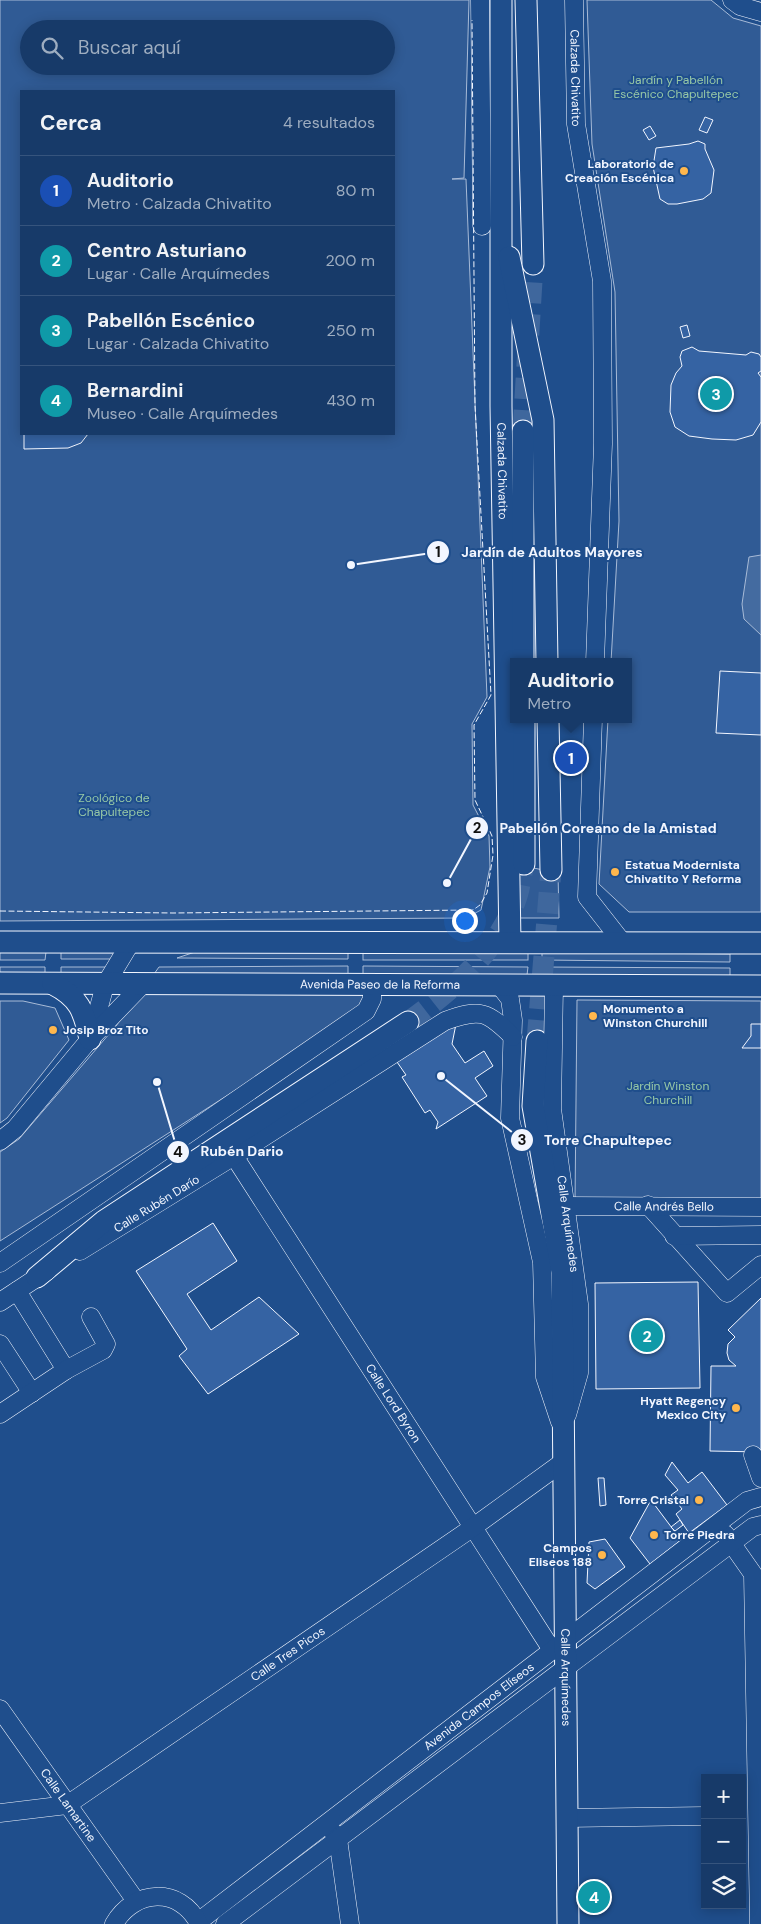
<!DOCTYPE html>
<html lang="es">
<head>
<meta charset="utf-8">
<style>
	:root { --surface:#173a69; --page:#244571; --text:#f1f3f6; --muted:#9eadc0; --line:#36547d; --accent:#ffb74d }
	body { margin:0; font-family:"DM Sans",sans-serif; background:var(--page); color:var(--text) }
	.controls { position:absolute; right:15px; bottom:15px; display:grid; overflow:hidden; border-radius:0px; box-shadow:0 2px 12px #0003 }
	.controls button { width:45px; height:45px; display:grid; place-items:center; padding:0; border:0; border-bottom:1px solid var(--line); background:var(--surface); color:var(--text); font:25px sans-serif }
	.you { position:absolute; left:464px; top:920px; width:18px; height:18px; margin:-12px; border:4px solid #fff; border-radius:50%; background:#1a73e8; box-shadow:0 0 0 8px #1a73e833 }
	.badge { display:grid; place-items:center; width:32px; height:32px; border-radius:50%; background:var(--accent); color:#fff; font-size:16px; font-weight:700 }
	.pin { position:absolute; translate:-50% -50%; border:2px solid #fff; box-shadow:0 1px 5px #0006 }
	.popup { position:absolute; left:510px; top:658px; width:122px; height:65px; box-sizing:border-box; display:grid; place-content:center; border-radius:0px; background:var(--surface); filter:drop-shadow(0 1px 4px #0005); font-size:16px; white-space:nowrap; color:var(--muted) }
	.popup b { font-size:19px; color:var(--text) }
	.popup::after { content:''; position:absolute; left:50%; top:100%; margin-left:-10px; border:10px solid transparent; border-top-color:var(--surface) }
	.list { margin:0; padding:0; list-style:none }
	h2 { display:flex; justify-content:space-between; align-items:center; height:65px; margin:0; padding:0 20px; font-size:21px }
	h2 small { font-size:16px; font-weight:400; color:var(--muted) }
	.list li { display:grid; grid-template-columns:32px 1fr auto; gap:15px; align-items:center; box-sizing:border-box; height:70px; padding:0 20px; border-top:1px solid var(--line) }
	.list b { display:block; font-size:19px; white-space:nowrap }
	.list p { margin:0; font-size:16px; white-space:nowrap; color:var(--muted) }
	.list em { font-size:16px; font-style:normal; color:var(--muted) }
	.icon { flex:none; width:28px; height:28px; fill:none; stroke:currentColor; stroke-width:2; stroke-linecap:round; stroke-linejoin:round }
	.map { position:relative; flex:none; width:761px; height:1924px; overflow:hidden }
	.search { position:absolute; background:var(--surface); box-shadow:0 2px 12px #0003; left:20px; top:20px; width:375px; height:55px; display:flex; align-items:center; gap:12px; box-sizing:border-box; padding:0 18px; border-radius:28px; color:var(--muted); font-size:19px }
	.panel { position:absolute; background:var(--surface); box-shadow:0 2px 12px #0003; left:20px; top:90px; width:375px; height:345px; border-radius:0px }
	.map>svg:first-child { display:block }
	.built { fill:#305b95; stroke:#a8bbd7; fill-rule:evenodd }
	.water { fill:#446ba0; stroke:#a8bbd7 }
	.building { fill:#3563a3; stroke:#f2f6ff }
	.lines { fill:none; stroke-linecap:round; stroke-linejoin:round }
	.major-tunnel { stroke:#3f679d; stroke-width:21; stroke-dasharray:21 11; stroke-linecap:butt }
	.minor-casing { stroke:#f2f6ff; stroke-width:19 }
	.major-casing { stroke:#f2f6ff; stroke-width:23 }
	.minor { stroke:#1f4e8c; stroke-width:18 }
	.major { stroke:#1f4e8c; stroke-width:21 }
	.fence { stroke:#f2f6ff; stroke-width:1; stroke-dasharray:6 2.5; stroke-linecap:butt }
	.poi-dot { fill:#ffb74d; stroke:#1f4e8c; stroke-width:2 }
	.labels { text-anchor:middle; stroke-width:4; stroke-linejoin:round; paint-order:stroke }
	.street-label { font-size:12px; fill:#f2f6ff; stroke:#1f4e8c }
	.park-label { font-size:12px; fill:#97c8a6; stroke:#1f4e8c }
	.poi-label { font-size:12px; font-weight:bold; fill:#f2f6ff; stroke:#1f4e8c; text-anchor:end }
	.leader { fill:none; stroke:#f2f6ff; stroke-width:2 }
	.callout-dot { fill:#f2f6ff; stroke:#1f4e8c; stroke-width:2 }
	.mark-label { font-size:15px; text-anchor:middle; font-weight:bold; fill:#111 }
	.callout-label { font-size:14px; text-anchor:middle; font-weight:bold; fill:#f2f6ff; stroke:#1f4e8c; stroke-width:4; stroke-linejoin:round; paint-order:stroke }
</style>
</head>
<body>
<div class="map">
<svg width="761" height="1924" viewBox="0 0 761 1924">
	<rect width="100%" height="100%" fill="#1f4e8c"/>
	<g class="built">
		<path d="M 0,0 L 469,0 L 464,178 L 452,179 L 466,179 L 487,697 L 472,724 L 473,805 L 489,836 L 490,867 L 481,910 L 466,918 L 0,921 ZM 29,29 L 386,29 L 386,66 L 29,66 ZM 21,91 L 394,91 L 394,434 L 21,434 Z"/>
		<polygon points="587,0 711,0 733,18 761,26 761,912 629,912 599,884 608,719 628,719 628,662 611,662 619,521 615,292 592,144"/>
		<polygon points="519,865 558,873 559,918 519,918"/>
		<polygon points="0,951 46,952 45,960 0,960"/>
		<polygon points="61,951 119,951 113,959 61,959"/>
		<polygon points="195,952 348,952 348,959 177,958"/>
		<rect x="363" y="952" width="165" height="8"/>
		<polygon points="542,952 730,954 730,962 542,960"/>
		<polygon points="348,966 348,974 154,974 159,967"/>
		<polygon points="363,966 528,967 527,975 363,974"/>
		<polygon points="0,967 45,967 45,975 0,974"/>
		<polygon points="61,967 108,967 103,974 61,974"/>
		<polygon points="542,967 730,968 730,976 542,975"/>
		<polygon points="361,989 365,1002 356,1013 0,1241 0,1152 19,1139 116,1026 140,993"/>
		<polygon points="577,1000 761,1001 761,1204 575,1203"/>
		<polygon points="0,1001 23,1001 55,1008 69,1040 7,1118 0,1123"/>
	</g>
	<polygon class="water" points="761,555 761,635 744,619 742,604 749,557"/>
	<g class="building">
		<polygon points="705,117 713,120 707,133 699,130"/>
		<polygon points="650,126 656,136 649,140 643,130"/>
		<polygon points="698,141 705,144 705,149 714,170 711,193 703,199 677,204 668,204 660,199 653,167 656,148 689,144"/>
		<polygon points="687,325 690,336 683,338 680,327"/>
		<polygon points="692,347 699,351 746,355 751,352 759,354 761,357 761,371 758,373 761,377 761,422 753,435 736,440 712,439 689,436 675,427 670,412 671,385 676,373 682,366 680,357 682,351"/>
		<polygon points="24,434 88,434 81,443 68,448 24,449"/>
		<polygon points="720,671 761,673 761,735 716,733"/>
		<polygon points="456,1024 452,1044 465,1063 484,1051 493,1066 475,1078 487,1096 436,1129 438,1122 430,1110 425,1113 402,1077 406,1075 397,1062"/>
		<polygon points="751,1024 761,1024 761,1048 742,1048 751,1036"/>
		<polygon points="213,1223 237,1261 187,1294 211,1330 259,1297 299,1334 208,1394 179,1356 187,1349 136,1271"/>
		<polygon points="698,1282 700,1388 596,1389 595,1283"/>
		<polygon points="761,1298 761,1452 710,1451 711,1366 736,1366 729,1360 727,1353 728,1344 735,1337 728,1330"/>
		<polygon points="672,1462 688,1483 702,1472 727,1505 689,1533 676,1514 682,1509 671,1495 678,1490 665,1475"/>
		<polygon points="598,1478 604,1478 606,1505 600,1506"/>
		<polygon points="651,1500 681,1540 650,1564 630,1538"/>
		<polygon points="680,1520 683,1525 675,1531 671,1527"/>
		<polygon points="605,1539 625,1567 595,1589 587,1583 589,1542"/>
	</g>
	<g class="lines">
		<g class="major-tunnel">
			<polyline points="523,431 533,264"/>
			<path d="M 408,1022 C 452,990 495,954 515,902 C 520,890 521,876 524,864"/>
			<polyline points="537,1041 551,870"/>
		</g>
		<g class="minor-casing">
			<g id="minor">
				<polyline points="480,0 482,226"/>
				<path id="s1" d="M 574,0 L 576,124 L 602,281 L 603,444 L 595,662"/>
				<polyline points="732,0 740,6 761,12"/>
				<polyline points="593,719 587,897 623,943"/>
				<polyline points="500,986 510,999 513,1020 510,1118 542,1262 545,1377 560,1422"/>
				<path id="s2" d="M 554,986 L 552,1109 L 579,1304 L 579,1373 L 567,1415"/>
				<polyline points="91,1036 105,985 131,942"/>
				<polyline points="0,1141 15,1129 90,1039 143,984"/>
				<path id="s3" d="M 234,1156 L 552,1650"/>
				<polyline points="648,1205 727,1293 761,1265"/>
				<path id="s4" d="M 565,1206 L 761,1207"/>
				<polyline points="674,1236 761,1235"/>
				<path id="s5" d="M 80,1251 L 234,1156 L 445,1021 C 480,1008 487,1011 513,1037"/>
				<polyline points="0,1263 366,1011 372,999 372,985"/>
				<polyline points="17,1291 66,1370"/>
				<polyline points="0,1302 47,1271"/>
				<polyline points="0,1344 32,1393"/>
				<polyline points="0,1414 66,1370 103,1350 106,1344 91,1317"/>
				<polyline points="753,1455 761,1478"/>
				<polyline points="725,1534 753,1574 759,1924"/>
				<path id="s6" d="M 0,1709 L 136,1901"/>
				<path id="s7" d="M 0,1813 L 67,1805 L 472,1528 L 563,1462"/>
				<polyline points="567,1818 705,1816"/>
				<polyline points="333,1832 338,1839 350,1924"/>
				<path id="s8" d="M 198,1922 L 747,1501 L 761,1497"/>
				<path d="M 114,1924 C 134,1889 180,1886 199,1924"/>
				<polyline points="225,1924 753,1527 761,1525"/>
			</g>
		</g>
		<g class="major-casing">
			<g id="major">
				<path id="s9" d="M 501,0 L 501,406 L 510,942"/>
				<polyline points="526,0 533,264"/>
				<polyline points="509,257 543,420 547,662"/>
				<polyline points="523,431 523,662"/>
				<polyline points="524,719 524,864"/>
				<polyline points="548,719 551,870"/>
				<polyline points="0,942 761,943"/>
				<path id="s10" d="M 0,983 L 761,986"/>
				<path d="M 53,984 C 79,997 84,1011 90,1039"/>
				<path id="s11" d="M 537,1041 L 533,1106 L 562,1272 L 568,1924"/>
				<polyline points="37,1277 104,1221 408,1022"/>
			</g>
		</g>
		<use href="#minor" class="minor"/>
		<use href="#major" class="major"/>
		<polyline class="fence" points="0,911 173,913 473,910 480,905 487,893 493,855 492,836 475,800 474,725 491,695 475,406 472,20"/>
	</g>
	<g class="poi-dot">
		<circle cx="684" cy="171" r="5"/>
		<circle cx="615" cy="872" r="5"/>
		<circle cx="593" cy="1016" r="5"/>
		<circle cx="53" cy="1030" r="5"/>
		<circle cx="736" cy="1408" r="5"/>
		<circle cx="699" cy="1500" r="5"/>
		<circle cx="654" cy="1535" r="5"/>
		<circle cx="602" cy="1555" r="5"/>
	</g>
	<g class="labels">
		<g class="street-label">
			<text dy="4" stroke="none"><textPath href="#s1" startOffset="78">Calzada Chivatito</textPath></text>
			<text dy="4" stroke="none"><textPath href="#s9" startOffset="471">Calzada Chivatito</textPath></text>
			<text dy="4" stroke="none"><textPath href="#s10" startOffset="380">Avenida Paseo de la Reforma</textPath></text>
			<text dy="4" stroke="none"><textPath href="#s5" startOffset="90">Calle Rubén Darío</textPath></text>
			<text dy="4" stroke="none"><textPath href="#s4" startOffset="99">Calle Andrés Bello</textPath></text>
			<text dy="4" stroke="none"><textPath href="#s2" startOffset="239">Calle Arquímedes</textPath></text>
			<text dy="4" stroke="none"><textPath href="#s3" startOffset="294">Calle Lord Byron</textPath></text>
			<text dy="4" stroke="none"><textPath href="#s7" startOffset="335">Calle Tres Picos</textPath></text>
			<text dy="4" stroke="none"><textPath href="#s11" startOffset="639">Calle Arquímedes</textPath></text>
			<text dy="4" stroke="none"><textPath href="#s8" startOffset="354">Avenida Campos Elíseos</textPath></text>
			<text dy="4" stroke="none"><textPath href="#s6" startOffset="118">Calle Lamartine</textPath></text>
		</g>
		<g class="park-label">
			<text x="676" y="84">Jardín y Pabellón<tspan x="676" dy="14">Escénico Chapultepec</tspan></text>
			<text x="114" y="802">Zoológico de<tspan x="114" dy="14">Chapultepec</tspan></text>
			<text x="668" y="1090">Jardín Winston<tspan x="668" dy="14">Churchill</tspan></text>
		</g>
		<g class="poi-label">
			<text x="674" y="168">Laboratorio de<tspan x="674" dy="14">Creación Escénica</tspan></text>
			<text x="625" y="869" text-anchor="start">Estatua Modernista<tspan x="625" dy="14">Chivatito Y Reforma</tspan></text>
			<text x="603" y="1013" text-anchor="start">Monumento a<tspan x="603" dy="14">Winston Churchill</tspan></text>
			<text x="63" y="1034" text-anchor="start">Josip Broz Tito</text>
			<text x="726" y="1405">Hyatt Regency<tspan x="726" dy="14">Mexico City</tspan></text>
			<text x="689" y="1504">Torre Cristal</text>
			<text x="664" y="1539" text-anchor="start">Torre Piedra</text>
			<text x="592" y="1552">Campos<tspan x="592" dy="14">Eliseos 188</tspan></text>
		</g>
	</g>
	<path class="leader" d="M351 565L438 552M447 883L477 828M441 1076L522 1140M157 1082L178 1152"/>
	<g class="callout-dot">
		<circle cx="351" cy="565" r="5"/>
		<circle cx="447" cy="883" r="5"/>
		<circle cx="441" cy="1076" r="5"/>
		<circle cx="157" cy="1082" r="5"/>
		<circle cx="438" cy="552" r="12"/>
		<circle cx="477" cy="828" r="12"/>
		<circle cx="522" cy="1140" r="12"/>
		<circle cx="178" cy="1152" r="12"/>
	</g>
	<g class="mark-label">
		<text x="438" y="557">1</text>
		<text x="477" y="833">2</text>
		<text x="522" y="1145">3</text>
		<text x="178" y="1157">4</text>
	</g>
	<g class="callout-label">
		<text x="552" y="557">Jardín de Adultos Mayores</text>
		<text x="608" y="833">Pabellón Coreano de la Amistad</text>
		<text x="608" y="1145">Torre Chapultepec</text>
		<text x="242" y="1156">Rubén Dario</text>
	</g>
</svg>
<div class="controls">
<button>+</button>
<button>−</button>
<button><svg class="icon" aria-label="layers" viewBox="0 0 24 24"><path d="M12 4l9 5-9 5-9-5zM3 14l9 5 9-5"/></svg></button>
</div>
<div class="you"></div>
<div class="pin badge" style="left:571px;top:758px;background:#1a4fb4">1</div>
<div class="popup"><b>Auditorio</b>Metro</div>
<div class="pin badge" style="left:647px;top:1336px;background:#0f9aa8">2</div>
<div class="pin badge" style="left:716px;top:394px;background:#0f9aa8">3</div>
<div class="pin badge" style="left:594px;top:1897px;background:#0f9aa8">4</div>
<div class="search"><svg class="icon" aria-label="search" viewBox="0 0 24 24"><circle cx="10" cy="10" r="6"/><path d="M15 15l6 6"/></svg>Buscar aquí</div>
<section class="panel">
<h2>Cerca<small>4 resultados</small></h2>
<ul class="list">
<li><span class="badge" style="background:#1a4fb4">1</span><div><b>Auditorio</b><p>Metro · Calzada Chivatito</p></div><em>80 m</em></li>
<li><span class="badge" style="background:#0f9aa8">2</span><div><b>Centro Asturiano</b><p>Lugar · Calle Arquímedes</p></div><em>200 m</em></li>
<li><span class="badge" style="background:#0f9aa8">3</span><div><b>Pabellón Escénico</b><p>Lugar · Calzada Chivatito</p></div><em>250 m</em></li>
<li><span class="badge" style="background:#0f9aa8">4</span><div><b>Bernardini</b><p>Museo · Calle Arquímedes</p></div><em>430 m</em></li>
</ul>
</section>
</div>
</body>
</html>
